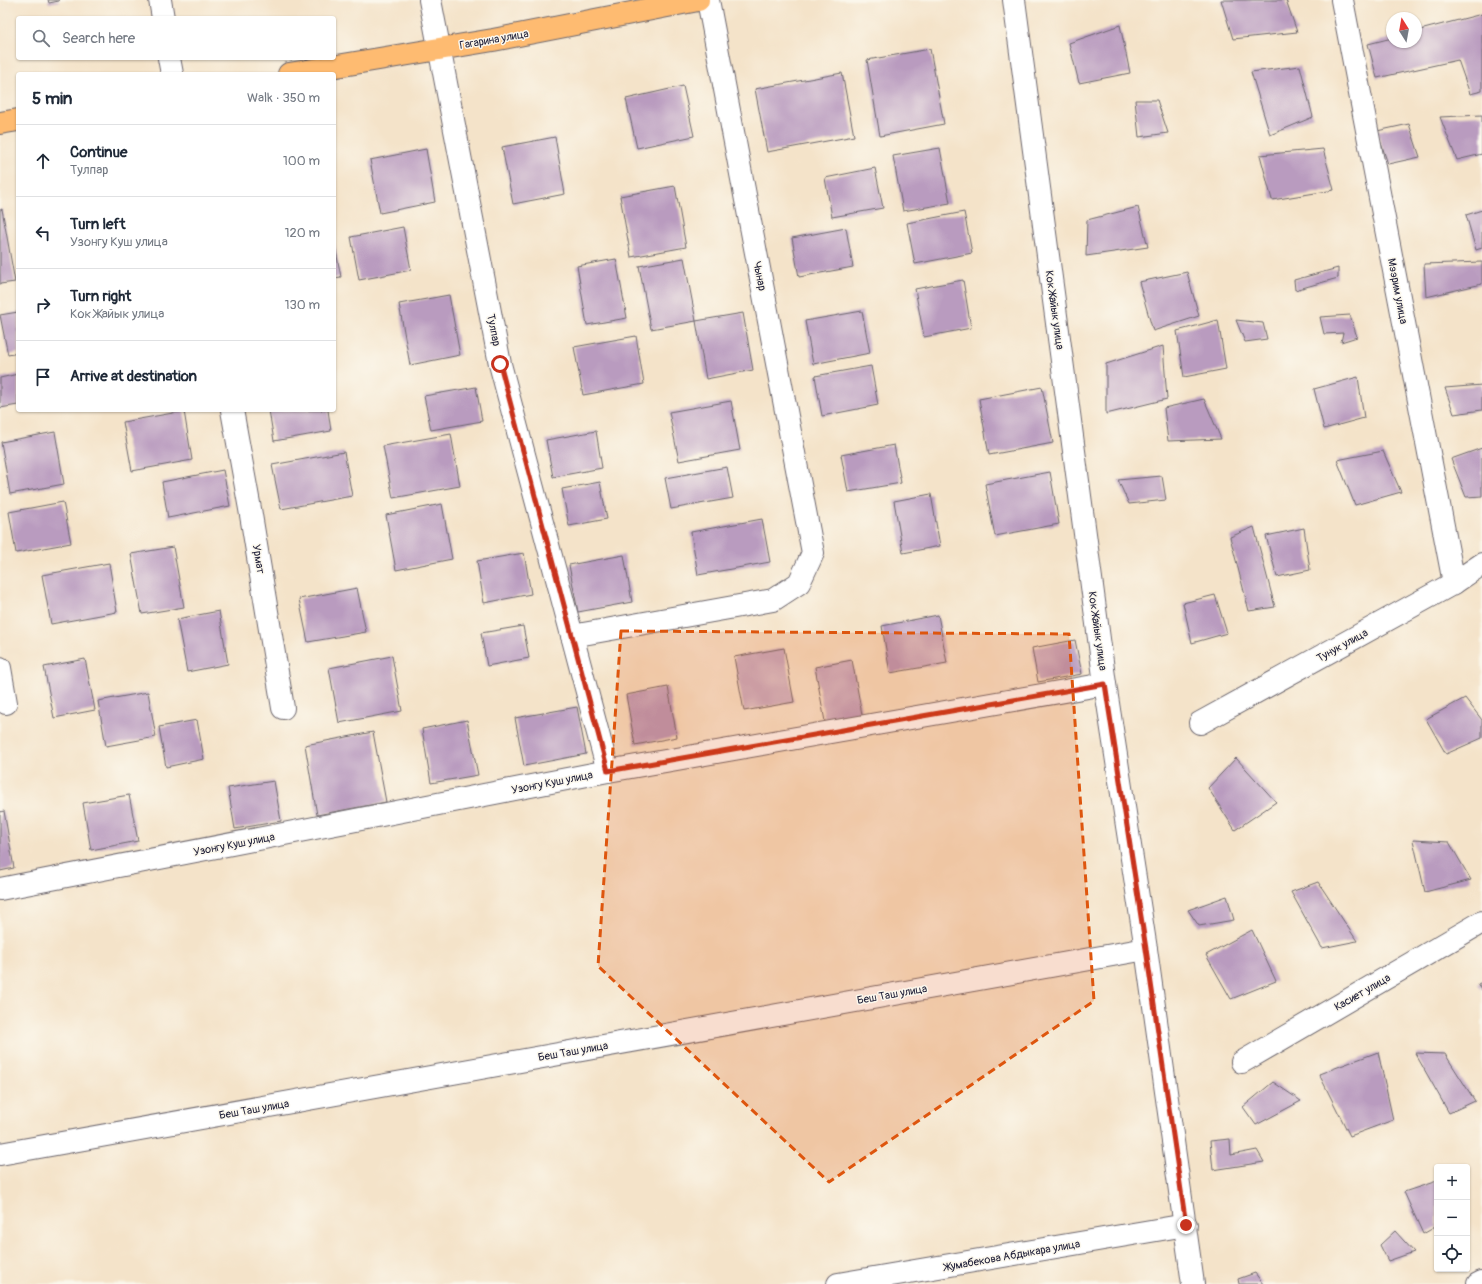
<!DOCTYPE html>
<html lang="en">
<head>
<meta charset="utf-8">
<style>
	:root { --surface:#fff; --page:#f2f2f3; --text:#1f2937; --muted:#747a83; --line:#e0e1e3 }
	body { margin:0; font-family:Pangolin,sans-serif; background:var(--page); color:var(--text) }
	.controls { position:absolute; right:12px; bottom:12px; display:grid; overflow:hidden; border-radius:4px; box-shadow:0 1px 3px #0004 }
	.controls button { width:36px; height:36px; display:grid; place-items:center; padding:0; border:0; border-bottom:1px solid var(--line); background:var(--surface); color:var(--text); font:20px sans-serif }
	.compass { position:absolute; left:1386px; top:12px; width:36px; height:36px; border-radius:50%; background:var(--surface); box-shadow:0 1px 3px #0004; rotate:349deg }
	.stop { position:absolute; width:12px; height:12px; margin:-9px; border:3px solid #c8321e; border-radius:50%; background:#fff }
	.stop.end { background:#c8321e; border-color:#fff; box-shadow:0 1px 4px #0008 }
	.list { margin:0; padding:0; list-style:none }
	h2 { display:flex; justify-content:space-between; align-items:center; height:52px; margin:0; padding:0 16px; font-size:17px }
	h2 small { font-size:13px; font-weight:400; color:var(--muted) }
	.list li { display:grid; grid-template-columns:26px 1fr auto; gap:12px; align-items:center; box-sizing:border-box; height:72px; padding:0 16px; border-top:1px solid var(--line) }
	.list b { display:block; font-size:15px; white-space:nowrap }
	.list p { margin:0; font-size:13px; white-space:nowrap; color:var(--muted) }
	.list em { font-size:13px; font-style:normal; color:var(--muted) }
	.icon { flex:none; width:22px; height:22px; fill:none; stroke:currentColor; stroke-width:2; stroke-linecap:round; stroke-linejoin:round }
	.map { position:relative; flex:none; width:1482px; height:1284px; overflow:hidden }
	.search { position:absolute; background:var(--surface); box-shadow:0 1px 3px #0004; left:16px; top:16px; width:320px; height:44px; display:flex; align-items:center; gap:10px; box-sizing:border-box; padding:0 14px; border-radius:4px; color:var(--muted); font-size:15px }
	.panel { position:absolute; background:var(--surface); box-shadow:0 1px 3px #0004; left:16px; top:72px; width:320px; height:340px; border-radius:4px }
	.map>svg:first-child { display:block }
	.building { fill:#b99bbf }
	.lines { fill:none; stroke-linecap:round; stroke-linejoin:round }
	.minor-casing { stroke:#6c666d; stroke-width:24 }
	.major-casing { stroke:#6c666d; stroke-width:24 }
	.minor { stroke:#fff; stroke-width:22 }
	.major { stroke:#febb71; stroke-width:22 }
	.route { stroke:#c8321e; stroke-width:5 }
	.marked { fill:#de560e; fill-opacity:0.2; stroke:#de560e; stroke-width:3; stroke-dasharray:8 5; stroke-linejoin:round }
	.labels { text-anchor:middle; stroke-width:3; stroke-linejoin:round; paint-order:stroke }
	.street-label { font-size:11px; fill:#22223b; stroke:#fbf7ec }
</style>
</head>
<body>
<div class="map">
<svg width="1482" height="1284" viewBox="0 0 1482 1284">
	<rect width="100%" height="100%" fill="#fbf7ec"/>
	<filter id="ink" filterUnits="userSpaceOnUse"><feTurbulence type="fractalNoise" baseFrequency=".025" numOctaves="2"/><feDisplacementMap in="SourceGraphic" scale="8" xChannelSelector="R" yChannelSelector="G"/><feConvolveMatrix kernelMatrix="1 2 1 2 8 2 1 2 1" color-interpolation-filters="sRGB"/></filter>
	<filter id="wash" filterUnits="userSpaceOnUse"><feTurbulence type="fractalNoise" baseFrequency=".012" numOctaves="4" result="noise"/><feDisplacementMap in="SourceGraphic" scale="16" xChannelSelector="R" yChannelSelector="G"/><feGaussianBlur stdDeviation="0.9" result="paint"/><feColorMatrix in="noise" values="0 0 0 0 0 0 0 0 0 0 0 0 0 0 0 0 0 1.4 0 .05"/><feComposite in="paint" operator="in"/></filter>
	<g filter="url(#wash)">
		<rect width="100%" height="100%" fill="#f4e3c9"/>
		<g id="blocks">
			<g class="building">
				<polygon points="48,0 59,0 59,1 49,3"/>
				<polygon points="1221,0 1286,0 1297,32 1233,39"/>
				<polygon points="1482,14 1482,91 1470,94 1458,60 1377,78 1368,44 1392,38 1392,42 1416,42 1416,31"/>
				<polygon points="1120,25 1130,73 1079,83 1069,43"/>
				<polygon points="930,49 944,124 880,136 867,60"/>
				<polygon points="1300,66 1313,117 1270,135 1251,72"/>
				<polygon points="842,73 854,136 767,152 755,89"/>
				<polygon points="683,86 694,136 637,148 626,99"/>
				<polygon points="1135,100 1157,100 1168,133 1139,137"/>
				<polygon points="1482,115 1482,154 1457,160 1440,117"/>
				<polygon points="1409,124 1420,157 1388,164 1377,131"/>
				<polygon points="555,137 565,194 513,204 502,147"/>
				<polygon points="940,148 950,203 903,211 893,156"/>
				<polygon points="426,149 435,202 380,213 370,160"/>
				<polygon points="1323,149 1334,190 1272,200 1260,155"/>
				<polygon points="875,168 883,208 832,217 825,178"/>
				<polygon points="675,186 686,247 631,257 620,196"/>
				<polygon points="1138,207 1148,247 1086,256 1087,220"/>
				<polygon points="2,209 15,282 0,284 0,210"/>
				<polygon points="1482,210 1482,248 1476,250 1466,215"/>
				<polygon points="964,212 972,253 915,264 907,223"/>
				<polygon points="403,227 411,270 359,280 351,237"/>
				<polygon points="846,228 853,267 799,277 792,238"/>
				<polygon points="334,241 341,277 334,278"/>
				<polygon points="684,258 696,321 651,329 639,266"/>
				<polygon points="616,259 627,318 587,325 577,266"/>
				<polygon points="1482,262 1482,284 1426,297 1424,264"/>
				<polygon points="1338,268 1338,278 1295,290 1294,280"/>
				<polygon points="1187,272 1199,316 1153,331 1139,282"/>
				<polygon points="963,280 971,328 924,337 915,289"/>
				<polygon points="449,295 460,355 410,365 399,304"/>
				<polygon points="862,311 870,353 813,364 805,321"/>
				<polygon points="18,312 18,353 8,355 0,315"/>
				<polygon points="743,313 753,370 706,379 696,321"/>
				<polygon points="1350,315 1357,337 1341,342 1343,333 1324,334 1320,317"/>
				<polygon points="1218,320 1226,369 1184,377 1177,331"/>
				<polygon points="1236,320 1263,323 1267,339 1245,342"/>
				<polygon points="636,336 644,384 583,395 574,347"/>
				<polygon points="1163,346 1167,399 1106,414 1106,364"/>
				<polygon points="871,366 878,405 822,416 815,376"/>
				<polygon points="18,374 18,405 0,408 0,378"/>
				<polygon points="1358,377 1364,418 1324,429 1314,389"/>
				<polygon points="1482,385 1482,410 1454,414 1445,388"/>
				<polygon points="476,387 482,421 431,430 424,396"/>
				<polygon points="1042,387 1053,443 989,455 979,399"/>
				<polygon points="1204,399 1221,439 1168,441 1164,408"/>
				<polygon points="731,401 740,450 679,461 669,412"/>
				<polygon points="269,410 328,410 331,431 274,441"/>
				<polygon points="184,411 192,460 132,471 123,422"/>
				<polygon points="596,431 602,468 553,477 546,440"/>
				<polygon points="55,432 64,484 10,494 1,442"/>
				<polygon points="451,434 460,486 393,498 383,446"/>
				<polygon points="894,445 901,483 848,492 841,455"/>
				<polygon points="1482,448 1482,496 1466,497 1451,459"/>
				<polygon points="1383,451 1401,492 1355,505 1337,460"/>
				<polygon points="344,452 352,496 281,509 272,465"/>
				<polygon points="727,467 733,498 671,509 665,478"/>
				<polygon points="223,470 230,506 168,518 162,482"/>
				<polygon points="1050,472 1059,524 995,536 985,484"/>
				<polygon points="1162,476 1166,500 1129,504 1118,480"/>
				<polygon points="600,482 607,519 569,526 562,489"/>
				<polygon points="931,494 940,546 903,553 894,501"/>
				<polygon points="63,502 71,543 16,553 9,512"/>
				<polygon points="442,504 452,559 396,570 386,515"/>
				<polygon points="762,519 770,562 698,575 691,532"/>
				<polygon points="1254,527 1275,607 1249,611 1230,537"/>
				<polygon points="1304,528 1310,570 1277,577 1266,536"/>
				<polygon points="173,547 184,607 142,614 131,554"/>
				<polygon points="524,553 531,594 484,603 477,561"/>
				<polygon points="624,555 632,602 578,612 569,565"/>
				<polygon points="109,563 117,612 51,624 42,575"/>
				<polygon points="357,588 366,632 308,642 299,599"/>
				<polygon points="1215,595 1227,633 1192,643 1183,603"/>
				<polygon points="219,611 228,664 187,672 177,619"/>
				<polygon points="938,615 947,663 890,673 882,626"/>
				<polygon points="523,626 529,658 487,666 481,633"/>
				<polygon points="1075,640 1082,674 1038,682 1032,648"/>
				<polygon points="784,648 794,702 744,711 734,657"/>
				<polygon points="392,656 402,711 339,723 329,668"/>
				<polygon points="85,659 95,710 54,718 44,667"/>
				<polygon points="852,660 863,720 826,727 815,667"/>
				<polygon points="668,687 677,737 635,745 626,695"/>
				<polygon points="148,692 156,737 106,746 98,701"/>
				<polygon points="1465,698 1482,720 1482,738 1446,754 1426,719"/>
				<polygon points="577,707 586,754 524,766 515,718"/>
				<polygon points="197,720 204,759 166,767 159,727"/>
				<polygon points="467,720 478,775 431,783 422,729"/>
				<polygon points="373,732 386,802 317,815 305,745"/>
				<polygon points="1236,758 1276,802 1235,830 1208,788"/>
				<polygon points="274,781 281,821 235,829 228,788"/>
				<polygon points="129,795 138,841 91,850 83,803"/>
				<polygon points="4,811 14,868 0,871 0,812"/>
				<polygon points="1413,840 1449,842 1471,880 1425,892"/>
				<polygon points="1318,882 1357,941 1322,948 1291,892"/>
				<polygon points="1227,896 1234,920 1199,926 1188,910"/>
				<polygon points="1252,930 1276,981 1231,999 1206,955"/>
				<polygon points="1482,982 1482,990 1478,984"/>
				<polygon points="1378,1052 1393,1120 1350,1136 1319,1074"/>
				<polygon points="1415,1053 1445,1054 1475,1101 1449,1113"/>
				<polygon points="1273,1082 1301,1101 1256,1125 1243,1107"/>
				<polygon points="1230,1139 1231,1155 1257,1150 1264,1162 1213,1170 1210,1141"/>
				<polygon points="1437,1181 1437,1226 1423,1234 1404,1192"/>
				<polygon points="1395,1231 1414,1252 1388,1261 1380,1245"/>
				<polygon points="1255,1273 1263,1284 1239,1284 1238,1279"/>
			</g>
		</g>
	</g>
	<g filter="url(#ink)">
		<use href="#blocks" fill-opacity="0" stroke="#6c666d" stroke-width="1"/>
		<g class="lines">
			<g class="minor-casing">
				<g id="minor">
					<polyline points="160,0 163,18"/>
					<polyline points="430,0 500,364 608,771"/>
					<polyline points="1014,0 1105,684 1146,949 1193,1284"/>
					<polyline points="1342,0 1454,583"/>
					<polyline points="169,58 172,74"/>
					<polyline points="232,410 250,509 283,708"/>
					<polyline points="572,636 773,600 799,583 813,553 708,0"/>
					<polyline points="0,668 6,703"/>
					<polyline points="1200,723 1454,583 1482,564"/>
					<polyline points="0,889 608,771 1105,684"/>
					<polyline points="1242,1062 1482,922"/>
					<polyline points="0,1154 1146,949"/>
					<polyline points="838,1284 1186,1225"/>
					<polyline points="1478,1284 1482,1282"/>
				</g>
			</g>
			<g class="major-casing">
				<g id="major">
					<polyline points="289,74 493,40 698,0"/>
					<polyline points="0,123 18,120"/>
				</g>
			</g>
			<use href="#minor" class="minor"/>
			<use href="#major" class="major"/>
		</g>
	</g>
	<g class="lines" filter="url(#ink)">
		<polyline class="route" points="500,364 608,771 1105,684 1146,949 1186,1225"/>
	</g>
	<path class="marked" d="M 621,631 L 1069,634 L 1094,1001 L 829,1182 L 598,966 Z"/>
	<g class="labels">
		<g class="street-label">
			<text transform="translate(494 39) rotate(-10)" y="4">Гагарина улица</text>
			<text transform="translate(760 276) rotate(79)" y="4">Чынар</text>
			<text transform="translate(1398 291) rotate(79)" y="4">Мээрим улица</text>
			<text transform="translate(1055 310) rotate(82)" y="4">Кок Жайык улица</text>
			<text transform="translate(494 330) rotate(79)" y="4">Тулпар</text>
			<text transform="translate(259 559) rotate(81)" y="4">Урмат</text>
			<text transform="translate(1098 631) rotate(82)" y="4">Кок Жайык улица</text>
			<text transform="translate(1342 645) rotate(-29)" y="4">Тунук улица</text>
			<text transform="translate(552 782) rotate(-11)" y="4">Узонгу Куш улица</text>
			<text transform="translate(234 844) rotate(-11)" y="4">Узонгу Куш улица</text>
			<text transform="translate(1362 992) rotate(-30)" y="4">Касиет улица</text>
			<text transform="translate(892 994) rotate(-10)" y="4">Беш Таш улица</text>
			<text transform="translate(573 1051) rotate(-10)" y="4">Беш Таш улица</text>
			<text transform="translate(254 1109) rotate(-10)" y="4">Беш Таш улица</text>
			<text transform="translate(1012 1255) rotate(-10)" y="4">Жумабекова Абдыкара улица</text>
		</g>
	</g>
</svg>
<div class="controls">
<button>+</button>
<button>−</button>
<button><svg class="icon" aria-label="locate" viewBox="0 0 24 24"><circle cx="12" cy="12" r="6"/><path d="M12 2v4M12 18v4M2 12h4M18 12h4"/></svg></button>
</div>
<svg class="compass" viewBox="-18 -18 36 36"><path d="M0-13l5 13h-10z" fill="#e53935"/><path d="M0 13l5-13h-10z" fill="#747a83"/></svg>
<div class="stop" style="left:500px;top:364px"></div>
<div class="stop end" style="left:1186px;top:1225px"></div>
<div class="search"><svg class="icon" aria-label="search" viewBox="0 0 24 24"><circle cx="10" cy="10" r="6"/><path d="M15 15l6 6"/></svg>Search here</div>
<section class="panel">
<h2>5 min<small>Walk · 350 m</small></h2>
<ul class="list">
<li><svg class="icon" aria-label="ahead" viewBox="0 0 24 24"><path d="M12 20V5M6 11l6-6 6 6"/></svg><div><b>Continue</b><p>Тулпар</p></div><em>100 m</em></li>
<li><svg class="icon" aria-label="left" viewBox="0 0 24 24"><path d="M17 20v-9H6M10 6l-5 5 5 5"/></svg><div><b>Turn left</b><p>Узонгу Куш улица</p></div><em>120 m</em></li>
<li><svg class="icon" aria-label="right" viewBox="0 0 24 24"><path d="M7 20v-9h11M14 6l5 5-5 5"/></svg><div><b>Turn right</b><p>Кок Жайык улица</p></div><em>130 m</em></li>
<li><svg class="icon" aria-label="arrive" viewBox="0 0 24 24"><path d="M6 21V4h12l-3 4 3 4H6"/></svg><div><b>Arrive at destination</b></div></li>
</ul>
</section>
</div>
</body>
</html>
